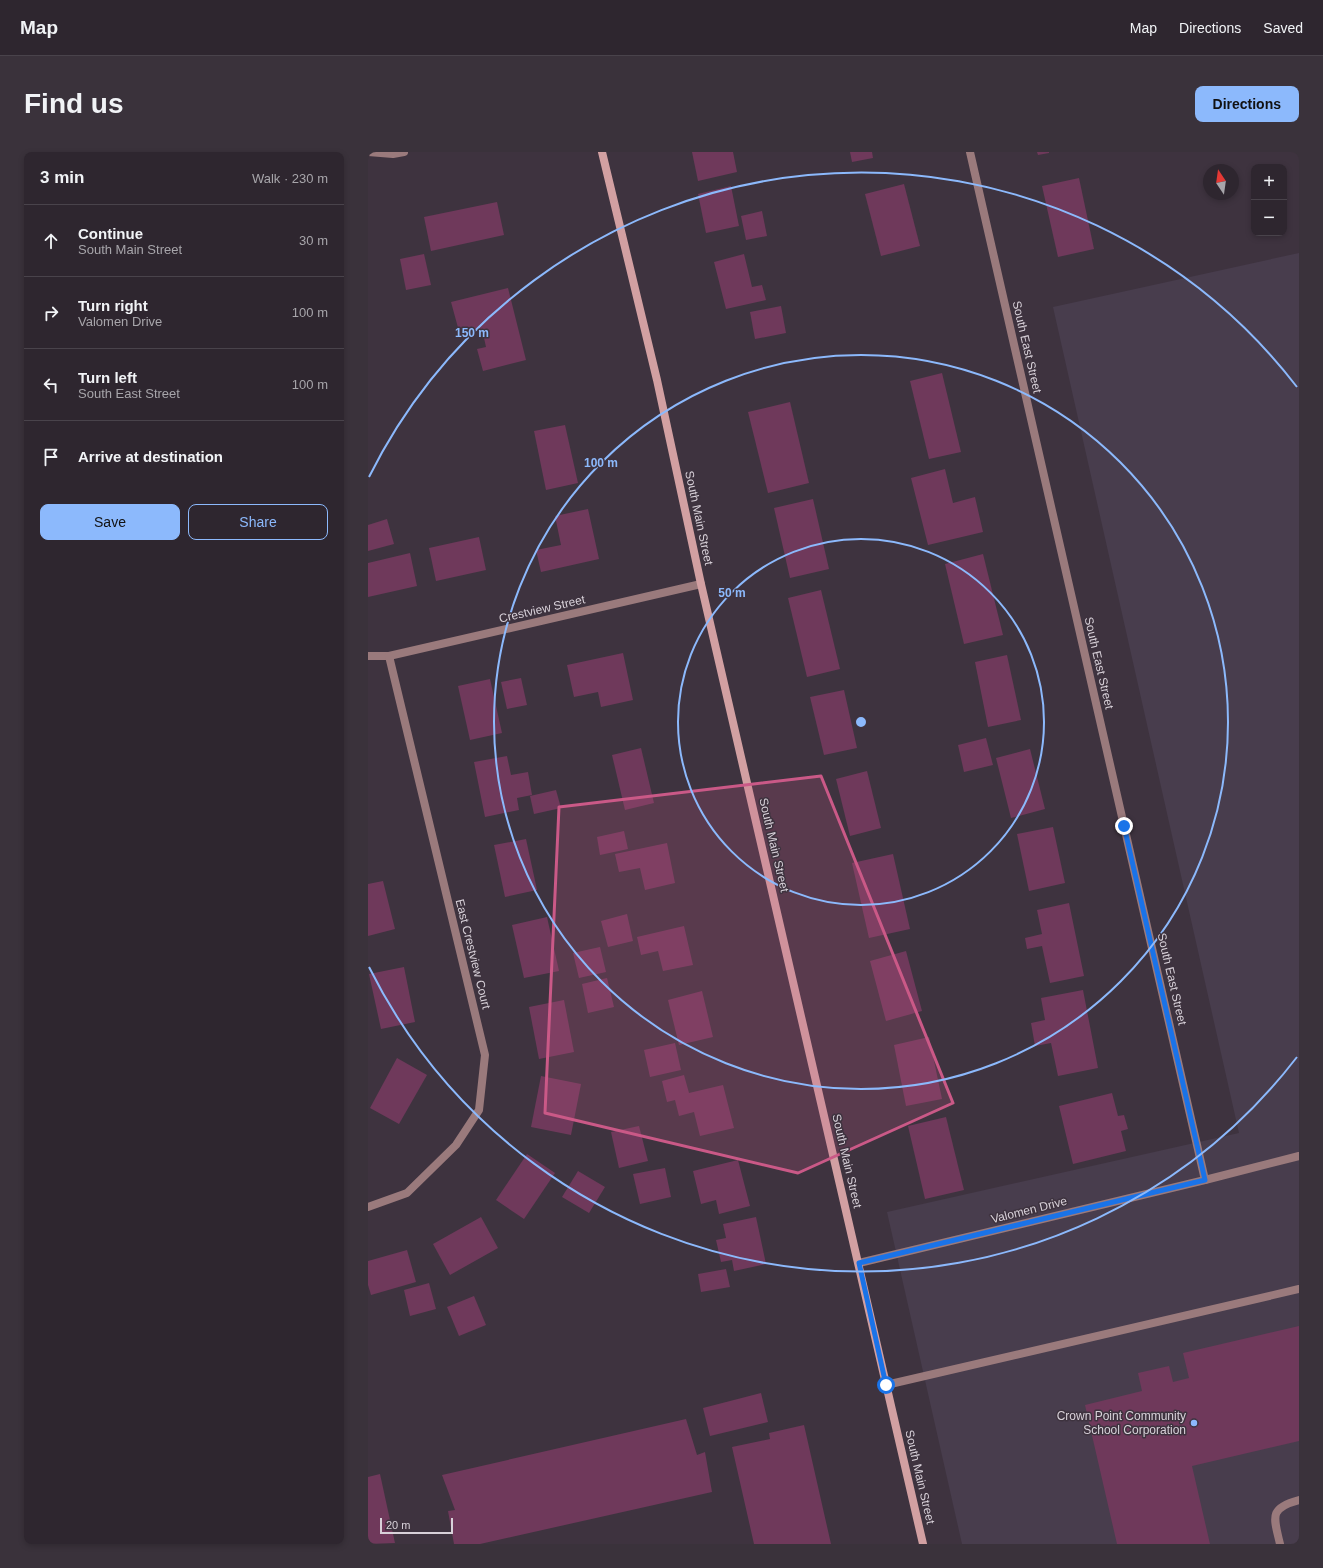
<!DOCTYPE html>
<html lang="en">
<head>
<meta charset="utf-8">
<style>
	:root { --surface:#2e262f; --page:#3a323b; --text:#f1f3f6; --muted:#a7a5aa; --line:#49434b; --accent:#8cb9fc }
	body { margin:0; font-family:Helvetica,sans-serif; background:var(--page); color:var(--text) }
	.controls { position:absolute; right:12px; top:12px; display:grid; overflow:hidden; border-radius:8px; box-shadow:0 2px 6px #0003 }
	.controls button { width:36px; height:36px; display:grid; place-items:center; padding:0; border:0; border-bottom:1px solid var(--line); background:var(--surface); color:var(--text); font:20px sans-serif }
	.compass { position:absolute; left:835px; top:12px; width:36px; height:36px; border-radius:50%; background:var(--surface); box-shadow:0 2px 6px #0003; rotate:347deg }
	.scale { position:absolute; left:12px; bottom:10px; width:73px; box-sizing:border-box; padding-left:4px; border:2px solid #d8d1d9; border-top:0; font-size:11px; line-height:14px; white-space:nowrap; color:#d8d1d9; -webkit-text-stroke:3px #3e333f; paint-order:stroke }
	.stop { position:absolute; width:12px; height:12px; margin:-9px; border:3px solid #1a73e8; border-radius:50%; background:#fff }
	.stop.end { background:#1a73e8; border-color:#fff; box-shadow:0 1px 4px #0008 }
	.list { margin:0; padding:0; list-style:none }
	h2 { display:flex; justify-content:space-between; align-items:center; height:52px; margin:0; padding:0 16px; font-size:17px }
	h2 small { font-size:13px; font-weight:400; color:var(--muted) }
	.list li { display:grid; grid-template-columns:26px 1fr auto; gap:12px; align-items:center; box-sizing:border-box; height:72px; padding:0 16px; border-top:1px solid var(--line) }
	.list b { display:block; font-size:15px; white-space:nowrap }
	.list p { margin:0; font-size:13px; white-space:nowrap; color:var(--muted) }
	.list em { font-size:13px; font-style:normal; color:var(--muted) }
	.actions { display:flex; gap:8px; padding:12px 16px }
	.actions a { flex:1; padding:9px 0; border:1px solid var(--accent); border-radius:8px; text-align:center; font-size:14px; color:var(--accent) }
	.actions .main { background:var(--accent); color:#111 }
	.icon { flex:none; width:22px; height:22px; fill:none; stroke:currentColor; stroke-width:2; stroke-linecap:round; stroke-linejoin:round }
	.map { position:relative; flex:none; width:931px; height:1392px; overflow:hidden; border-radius:8px }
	header { display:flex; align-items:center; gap:24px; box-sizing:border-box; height:56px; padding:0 20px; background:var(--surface); border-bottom:1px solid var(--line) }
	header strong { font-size:19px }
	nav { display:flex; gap:22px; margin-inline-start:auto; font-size:14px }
	.intro { display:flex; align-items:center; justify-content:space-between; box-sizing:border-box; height:96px; padding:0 24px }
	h1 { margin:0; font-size:28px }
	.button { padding:10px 18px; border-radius:8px; background:var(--accent); color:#111; font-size:14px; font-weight:700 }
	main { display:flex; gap:24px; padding:0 24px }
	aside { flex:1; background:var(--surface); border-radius:8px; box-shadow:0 2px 6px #0003 }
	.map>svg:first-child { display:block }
	.education { fill:#483d4d }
	.building { fill:#6f395b }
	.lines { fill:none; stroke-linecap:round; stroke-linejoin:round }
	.lane { stroke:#9a7a7c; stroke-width:8 }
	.street { stroke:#9a7a7c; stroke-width:8 }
	.secondary { stroke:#d2a0a2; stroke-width:8 }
	.route { stroke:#1a73e8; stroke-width:5 }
	.marked { fill:#ca5987; fill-opacity:0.2; stroke:#ca5987; stroke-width:3; stroke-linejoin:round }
	.ring { fill:none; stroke:#8cb9fc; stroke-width:2 }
	.poi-dot { fill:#8cb9fc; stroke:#3e333f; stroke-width:1.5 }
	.labels { text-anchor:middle; stroke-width:3; stroke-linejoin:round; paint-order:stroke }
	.street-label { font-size:12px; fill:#d8d1d9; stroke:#3e333f }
	.poi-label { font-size:12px; fill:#d8d1d9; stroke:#3e333f; text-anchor:end }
	.centre { fill:#8cb9fc; stroke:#3e333f; stroke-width:2 }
	.ring-label { font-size:12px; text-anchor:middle; font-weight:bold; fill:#8cb9fc; stroke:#3e333f; stroke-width:3; stroke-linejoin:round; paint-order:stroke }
</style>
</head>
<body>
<header>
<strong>Map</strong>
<nav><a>Map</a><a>Directions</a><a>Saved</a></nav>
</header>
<div class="intro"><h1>Find us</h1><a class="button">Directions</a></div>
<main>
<aside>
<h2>3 min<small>Walk · 230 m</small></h2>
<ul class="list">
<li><svg class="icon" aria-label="ahead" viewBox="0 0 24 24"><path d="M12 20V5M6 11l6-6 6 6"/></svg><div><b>Continue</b><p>South Main Street</p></div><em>30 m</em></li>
<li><svg class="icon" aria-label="right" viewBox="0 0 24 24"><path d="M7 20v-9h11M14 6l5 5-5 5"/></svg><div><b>Turn right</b><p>Valomen Drive</p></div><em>100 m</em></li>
<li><svg class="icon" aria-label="left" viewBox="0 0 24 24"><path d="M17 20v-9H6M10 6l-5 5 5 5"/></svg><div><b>Turn left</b><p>South East Street</p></div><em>100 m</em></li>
<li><svg class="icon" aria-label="arrive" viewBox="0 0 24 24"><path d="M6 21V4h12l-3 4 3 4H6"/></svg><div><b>Arrive at destination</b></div></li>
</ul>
<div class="actions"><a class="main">Save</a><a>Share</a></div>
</aside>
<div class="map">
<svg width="931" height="1392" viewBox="0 0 931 1392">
	<rect width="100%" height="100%" fill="#3e333f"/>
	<polygon class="education" points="931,101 931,1392 594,1392 519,1060 871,981 685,155"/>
	<g class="building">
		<polygon points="324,0 365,0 369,20 330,29"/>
		<polygon points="482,0 504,0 505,6 484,10"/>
		<polygon points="669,0 681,0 681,1 670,3"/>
		<polygon points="711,26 726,97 690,105 674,34"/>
		<polygon points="536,32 552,94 513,104 497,42"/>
		<polygon points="363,34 371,74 338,81 330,42"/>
		<polygon points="129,50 136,83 63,99 56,65"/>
		<polygon points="394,59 399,84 378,88 373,64"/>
		<polygon points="56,102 63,133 38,138 32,107"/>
		<polygon points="376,102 384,135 394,133 398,148 358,157 346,110"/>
		<polygon points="140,136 158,208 115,219 109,197 118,195 114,177 92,183 83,150"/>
		<polygon points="413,154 418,181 387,187 382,160"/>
		<polygon points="574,221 593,300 561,307 542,229"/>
		<polygon points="422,250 441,331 400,341 380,260"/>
		<polygon points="197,273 210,331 178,338 166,279"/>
		<polygon points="577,317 585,351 607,345 615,380 560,393 543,326"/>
		<polygon points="445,347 461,417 422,426 406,356"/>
		<polygon points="220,357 231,407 173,420 168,398 193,393 187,364"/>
		<polygon points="19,367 26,392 0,399 0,373"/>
		<polygon points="111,385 118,418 68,429 61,396"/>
		<polygon points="42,401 49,434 0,445 0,411"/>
		<polygon points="615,402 635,483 596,492 577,412"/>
		<polygon points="453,438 472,517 439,525 420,446"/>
		<polygon points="255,501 265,548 233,555 230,540 206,545 199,513"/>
		<polygon points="639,503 653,568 620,575 607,510"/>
		<polygon points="153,526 159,553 139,557 133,530"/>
		<polygon points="122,527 134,581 102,588 90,534"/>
		<polygon points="476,538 489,596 456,603 442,545"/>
		<polygon points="618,586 625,613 596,620 590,593"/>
		<polygon points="273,596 286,651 257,658 244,603"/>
		<polygon points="662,597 677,657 643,666 628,606"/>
		<polygon points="139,604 143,623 160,620 164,643 149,646 151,658 117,665 106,610"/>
		<polygon points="499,619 513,676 482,684 468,627"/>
		<polygon points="188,638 193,656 166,662 162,644"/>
		<polygon points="685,675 697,731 661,739 649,682"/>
		<polygon points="256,679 260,697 232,703 229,685"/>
		<polygon points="158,687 169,738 137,745 126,693"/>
		<polygon points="299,691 307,731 277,738 272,716 251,720 247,702"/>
		<polygon points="525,702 542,777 501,786 484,711"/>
		<polygon points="15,729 27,777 0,784 0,732"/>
		<polygon points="701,751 716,824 682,831 674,794 659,797 657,786 674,782 669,758"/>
		<polygon points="259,762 265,789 240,795 233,769"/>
		<polygon points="179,765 191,819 156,826 144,773"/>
		<polygon points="316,774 325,813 295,819 290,799 273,803 269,785"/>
		<polygon points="232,795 238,820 211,826 205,801"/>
		<polygon points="538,799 554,859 518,869 502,809"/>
		<polygon points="36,815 47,870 13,877 1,822"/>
		<polygon points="239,826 246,855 220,861 214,832"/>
		<polygon points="715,838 730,916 690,924 683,891 667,894 663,871 677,868 673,846"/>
		<polygon points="334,839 345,885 311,893 300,848"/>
		<polygon points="196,848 206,900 171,907 161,855"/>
		<polygon points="561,885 574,947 538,954 526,893"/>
		<polygon points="307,891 313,918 282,925 276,898"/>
		<polygon points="29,906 59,923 31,972 2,956"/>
		<polygon points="316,923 321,941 355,933 366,976 332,984 326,960 311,964 307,948 299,950 294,929"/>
		<polygon points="173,924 213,932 203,983 163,975"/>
		<polygon points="744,941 750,964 756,963 760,977 753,979 758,999 705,1012 691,954"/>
		<polygon points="578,965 596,1038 557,1047 540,974"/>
		<polygon points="271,974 280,1009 251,1016 243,980"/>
		<polygon points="159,1002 187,1021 156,1067 128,1048"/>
		<polygon points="370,1008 382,1054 351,1062 348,1048 333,1052 325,1019"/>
		<polygon points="297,1016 303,1045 272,1052 265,1022"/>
		<polygon points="210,1019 237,1035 221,1061 194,1045"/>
		<polygon points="113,1065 130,1096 82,1123 65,1092"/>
		<polygon points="388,1065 398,1112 366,1119 364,1108 353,1110 348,1088 358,1086 355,1072"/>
		<polygon points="39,1098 48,1130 3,1143 0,1133 0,1109"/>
		<polygon points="358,1117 362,1135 333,1140 330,1122"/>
		<polygon points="61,1131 68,1157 42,1164 36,1138"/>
		<polygon points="106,1144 118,1173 91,1184 79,1155"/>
		<polygon points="931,1174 931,1289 824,1314 842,1392 749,1392 717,1253 774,1239 770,1221 801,1214 805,1230 821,1226 815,1201"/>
		<polygon points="393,1241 400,1270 342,1284 335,1256"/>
		<polygon points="318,1267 329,1303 337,1300 344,1340 112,1392 86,1392 80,1359 87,1358 74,1323"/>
		<polygon points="436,1273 463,1392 386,1392 364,1295 402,1287 401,1281"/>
		<polygon points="12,1322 27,1391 0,1392 0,1325"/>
	</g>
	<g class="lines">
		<g class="lane">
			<polyline points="837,1028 931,1004"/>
			<polyline points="518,1233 931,1137"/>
			<path d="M 912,1392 C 906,1366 900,1356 931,1348"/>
		</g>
		<g class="street">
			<polyline points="0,0 25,2 36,0"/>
			<polyline points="0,504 21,504 333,432"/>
			<polyline points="0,1055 39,1041 88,993 111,958 117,903 21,504"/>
			<polyline points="491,1111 837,1028 602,0"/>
		</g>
		<polyline class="secondary" points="234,0 289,228 333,432 555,1392"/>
	</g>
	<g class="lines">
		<polyline class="route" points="518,1233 491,1111 837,1028 756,674"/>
	</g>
	<path class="marked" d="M 453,624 L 585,951 L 430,1021 L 177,961 L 191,655 Z"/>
	<g class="ring">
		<circle cx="493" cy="570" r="183"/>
		<circle cx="493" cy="570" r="367"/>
		<path d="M929 905A550 550 0 0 1 1 815M1 325A550 550 0 0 1 929 235"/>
	</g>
	<circle class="poi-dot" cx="826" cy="1271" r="4"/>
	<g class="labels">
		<g class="street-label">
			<text transform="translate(659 195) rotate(77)" y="4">South East Street</text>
			<text transform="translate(331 366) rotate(78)" y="4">South Main Street</text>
			<text transform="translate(174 457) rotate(-13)" y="4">Crestview Street</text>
			<text transform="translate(731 511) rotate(77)" y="4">South East Street</text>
			<text transform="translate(406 693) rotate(77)" y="4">South Main Street</text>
			<text transform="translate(105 802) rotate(76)" y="4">East Crestview Court</text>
			<text transform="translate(804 827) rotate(77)" y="4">South East Street</text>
			<text transform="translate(479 1009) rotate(77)" y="4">South Main Street</text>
			<text transform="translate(661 1058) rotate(-14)" y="4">Valomen Drive</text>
			<text transform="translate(552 1325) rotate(77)" y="4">South Main Street</text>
		</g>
		<g class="poi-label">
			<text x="818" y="1268">Crown Point Community<tspan x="818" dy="14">School Corporation</tspan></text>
		</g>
	</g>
	<circle cx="493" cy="570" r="6" class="centre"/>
	<g class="ring-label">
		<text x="104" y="185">150 m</text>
		<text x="233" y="315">100 m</text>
		<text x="364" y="445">50 m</text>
	</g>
</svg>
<div class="controls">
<button>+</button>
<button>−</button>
</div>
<svg class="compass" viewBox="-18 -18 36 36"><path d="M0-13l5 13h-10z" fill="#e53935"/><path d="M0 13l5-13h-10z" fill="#a7a5aa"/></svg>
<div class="scale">20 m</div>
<div class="stop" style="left:518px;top:1233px"></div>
<div class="stop end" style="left:756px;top:674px"></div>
</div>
</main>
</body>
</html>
